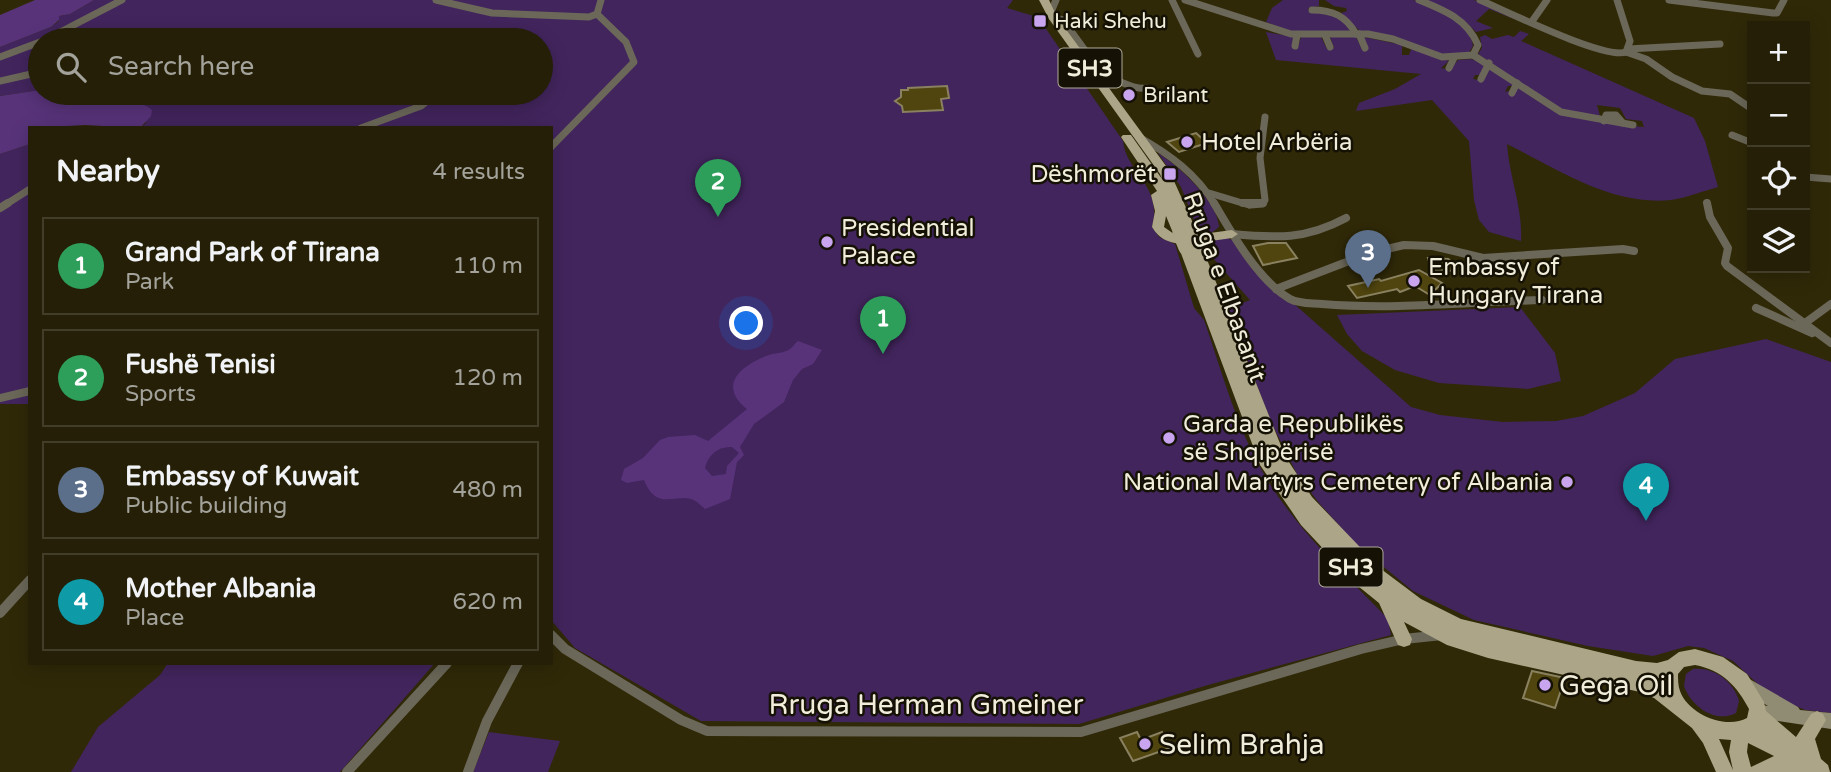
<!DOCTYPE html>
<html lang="en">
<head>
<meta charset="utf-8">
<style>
	:root { --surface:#241f06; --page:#2c2710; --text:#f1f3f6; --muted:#a3a29b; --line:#413d28; --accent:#b45309 }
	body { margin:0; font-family:"Varela Round",sans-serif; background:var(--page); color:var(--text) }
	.controls { position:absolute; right:21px; top:21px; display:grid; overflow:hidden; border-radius:0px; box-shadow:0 4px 18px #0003 }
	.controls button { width:63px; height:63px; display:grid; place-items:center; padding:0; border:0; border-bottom:2px solid var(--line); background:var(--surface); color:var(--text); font:35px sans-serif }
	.you { position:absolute; left:747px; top:324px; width:24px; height:24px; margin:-18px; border:5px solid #fff; border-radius:50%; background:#1a73e8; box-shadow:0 0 0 10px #1a73e833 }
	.badge { display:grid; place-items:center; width:46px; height:46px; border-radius:50%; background:var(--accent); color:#fff; font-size:23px; font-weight:700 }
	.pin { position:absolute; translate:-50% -58px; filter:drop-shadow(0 2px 4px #0008) }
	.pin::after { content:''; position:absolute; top:37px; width:24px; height:21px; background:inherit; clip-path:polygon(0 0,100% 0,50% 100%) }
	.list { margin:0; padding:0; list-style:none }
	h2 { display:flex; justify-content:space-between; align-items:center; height:91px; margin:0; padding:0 28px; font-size:30px }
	h2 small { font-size:23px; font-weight:400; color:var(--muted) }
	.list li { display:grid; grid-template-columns:46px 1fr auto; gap:21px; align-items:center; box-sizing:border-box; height:98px; margin:0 14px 14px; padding:0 14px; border:2px solid var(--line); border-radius:0px }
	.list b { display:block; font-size:26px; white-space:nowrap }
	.list p { margin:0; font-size:23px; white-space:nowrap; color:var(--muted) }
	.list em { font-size:23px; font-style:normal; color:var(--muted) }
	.icon { flex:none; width:38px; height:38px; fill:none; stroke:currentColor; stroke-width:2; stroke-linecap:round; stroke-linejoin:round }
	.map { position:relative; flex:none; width:1831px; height:772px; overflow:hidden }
	.search { position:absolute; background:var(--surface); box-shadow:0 4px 18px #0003; left:28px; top:28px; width:525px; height:77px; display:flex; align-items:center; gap:18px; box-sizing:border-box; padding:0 24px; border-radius:38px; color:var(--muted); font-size:26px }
	.panel { position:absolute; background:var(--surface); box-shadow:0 4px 18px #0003; left:28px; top:126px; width:525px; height:539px; border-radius:0px }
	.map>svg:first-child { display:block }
	.green { fill:#42255d }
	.water { fill:#58337a; fill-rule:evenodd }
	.building { fill:#50450f; stroke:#89815f; stroke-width:2 }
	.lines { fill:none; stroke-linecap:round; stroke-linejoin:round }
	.street-far2 { stroke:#6b6859; stroke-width:7 }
	.street-far1 { stroke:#6b6859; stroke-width:8 }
	.street { stroke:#6b6859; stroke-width:10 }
	.secondary { fill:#908b73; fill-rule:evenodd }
	.primary { fill:#aca587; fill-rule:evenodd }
	.primary-bridge { stroke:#aca587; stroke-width:13 }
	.poi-dot { fill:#c8a5ee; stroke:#151205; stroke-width:2.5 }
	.labels { text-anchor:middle; stroke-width:5; stroke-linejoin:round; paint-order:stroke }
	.far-poi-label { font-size:21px; fill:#f1edda; stroke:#151205; text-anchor:start }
	.shield { fill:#151205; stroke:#afab9a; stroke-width:2 }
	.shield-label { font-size:23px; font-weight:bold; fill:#f1edda }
	.poi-label { font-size:24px; fill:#f1edda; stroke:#151205; text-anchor:start }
	.street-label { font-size:24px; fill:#f1edda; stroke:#151205 }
	.near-poi-label { font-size:28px; fill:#f1edda; stroke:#151205; text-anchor:start }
	.near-street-label { font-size:28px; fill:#f1edda; stroke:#151205 }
</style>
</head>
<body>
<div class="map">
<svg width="1831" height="772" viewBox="0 0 1831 772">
	<rect width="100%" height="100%" fill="#302908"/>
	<g class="green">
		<path d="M 94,0 L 1013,0 L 1007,8 L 1034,16 L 1042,23 L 1123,141 C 1126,173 1163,185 1152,227 L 1159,237 L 1175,244 L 1194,308 L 1204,320 C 1222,372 1237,429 1265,476 C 1297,530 1345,574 1388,619 L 1391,635 L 1208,685 L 1079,724 L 701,721 L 575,648 L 551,620 L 551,128 L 140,128 L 146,123 L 135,101 L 89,94 L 57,93 L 541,93 L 541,40 L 40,40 L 40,90 L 0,96 L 0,47 L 51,27 L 59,21 L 59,16 L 70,14 Z"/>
		<polygon points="1283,0 1319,0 1319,6 1308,8 1309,11 1340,17 1350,31 1292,32 1266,22 1272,8"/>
		<path d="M 1325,0 C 1353,0 1383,0 1412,0 C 1432,2 1471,24 1473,46 L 1468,54 L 1443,55 L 1361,32 L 1341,13 L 1347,11 L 1346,8 L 1334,6 Z"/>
		<polygon points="1425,0 1474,0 1517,16 1514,19 1489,9 1476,21 1493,28 1476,32 1467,23"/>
		<path d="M 1520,31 L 1529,34 L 1521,41 L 1694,118 L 1705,141 L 1718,187 C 1703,191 1686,198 1671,200 C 1611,206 1557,169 1507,144 C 1509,176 1523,208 1521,241 L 1489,232 L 1479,220 L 1474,200 L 1469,141 L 1432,100 L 1356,111 L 1359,103 L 1395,89 L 1421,74 L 1276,60 L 1266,32 L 1294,37 L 1298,47 L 1301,37 L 1321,37 L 1327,49 L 1334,48 L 1330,37 L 1356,37 L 1362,49 L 1367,49 L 1364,37 L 1402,45 L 1402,55 L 1409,55 L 1411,49 L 1449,61 L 1441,68 L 1450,70 L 1458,60 L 1471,59 L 1485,64 L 1480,75 L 1475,75 L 1473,79 L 1483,81 L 1489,69 L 1513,83 L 1513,86 L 1508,86 L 1505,92 L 1519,88 C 1558,118 1597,122 1644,127 L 1642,121 L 1626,119 L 1620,108 L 1597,105 L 1600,116 L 1561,110 L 1478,54 L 1482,48 L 1480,37 L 1485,35 L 1492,39 L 1508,35 L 1514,37 Z"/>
		<polygon points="30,144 30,404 0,404 0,154"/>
		<path d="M 1158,153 C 1179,166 1218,202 1219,227 L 1211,233 L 1200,235 L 1181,187 Z"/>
		<polygon points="1225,237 1234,241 1293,303 1411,407 1440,415 1503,422 1556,421 1583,416 1635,393 1675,359 1766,339 1831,362 1831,713 1805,710 1789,703 1761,687 1733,661 1704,648 1688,646 1653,656 1588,646 1474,620 1413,591 1357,545 1319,503 1297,474 1271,422 1226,304 1231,302 1237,305 1250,300 1206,250 1201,238"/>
		<polygon points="1520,307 1555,353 1561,381 1528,389 1439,383 1395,370 1362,351 1347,334 1337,315"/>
		<polygon points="168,663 435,663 340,772 71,772 98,727 160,675"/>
		<path d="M 1693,669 C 1714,667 1733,681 1739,701 L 1736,713 C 1715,724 1691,706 1684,686 L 1686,674 Z"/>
		<polygon points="489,732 560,741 548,772 473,772"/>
	</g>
	<g class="water">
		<polygon points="35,0 94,0 70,14 59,16 59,20 51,27 0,47 0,15"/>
		<path d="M 40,90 L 40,93 C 64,93 136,94 152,110 L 151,116 L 140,128 L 85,125 L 30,128 L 30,144 L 0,154 L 0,96 Z"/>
		<path d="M 798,341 L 822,350 L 813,364 L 802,369 L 793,380 L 784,402 L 754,424 L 740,447 L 744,455 L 737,462 L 730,499 L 705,509 C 702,507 700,504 697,502 C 679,489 658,515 644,480 L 627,483 L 621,480 L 624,469 L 643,458 L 660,440 L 668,437 L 695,435 L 708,441 L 747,409 C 717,385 741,365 769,355 C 775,353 785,353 790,349 C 793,347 795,343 798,341 ZM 732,447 L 739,453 L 727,466 L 726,474 L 712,476 L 705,468 C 708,455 718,446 732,447 Z"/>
	</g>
	<g class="building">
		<polygon points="947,86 949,98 941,99 943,110 903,112 902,106 895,101 901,97 901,90 908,90 908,88"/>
		<polygon points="1196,133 1207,143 1179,152 1167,142"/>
		<polygon points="1268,243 1286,243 1297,258 1263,265 1253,246"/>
		<polygon points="1428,258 1448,259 1453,262 1456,271 1432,270"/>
		<polygon points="1419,270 1442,283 1430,295 1415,286 1400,292 1397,289 1357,298 1348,286 1379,279 1381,281"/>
		<polygon points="1532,671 1565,678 1555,708 1523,698"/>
		<polygon points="1137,732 1141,740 1162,732 1170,748 1133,761 1120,738"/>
	</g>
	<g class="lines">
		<g class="street-far2">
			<polyline points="436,0 492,13 589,17 597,14 601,0"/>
			<polyline points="1172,0 1198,54"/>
			<path d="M 1185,0 L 1291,34 L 1368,34 L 1393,39 L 1442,57 L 1473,55 L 1478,45 C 1467,19 1444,10 1419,0"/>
			<path d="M 1480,0 C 1506,11 1605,60 1626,52"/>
			<polyline points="1617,0 1630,41 1626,52"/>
			<polyline points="1669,0 1773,13 1777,13 1784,0"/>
			<path d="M 1312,10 C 1333,10 1346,16 1356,34"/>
			<polyline points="1050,14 1056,0"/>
			<polyline points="1052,17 1063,20 1103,75"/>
			<polyline points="1533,20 1547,0"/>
			<polyline points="1359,34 1365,48"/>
			<polyline points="1325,35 1330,47"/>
			<polyline points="45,40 122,0"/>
			<polyline points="1295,46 1297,35"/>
			<polyline points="1628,49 1720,44"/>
			<polyline points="1626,52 1646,59 1672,77 1702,91 1730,94 1752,109"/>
			<polyline points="1473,55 1561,112 1633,125"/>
			<polyline points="0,57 40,42"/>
			<polyline points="1449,68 1454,58"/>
			<path d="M 1098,76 C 1116,76 1129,90 1147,88"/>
			<polyline points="1481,79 1489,63"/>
			<polyline points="0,81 40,72"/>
			<polyline points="1512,93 1517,83"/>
			<polyline points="1604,121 1606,115 1616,115 1623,123"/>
			<polyline points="361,128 421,106 437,93"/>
			<polyline points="1732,135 1752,143"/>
			<path d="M 1139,137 C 1169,154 1197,174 1215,205"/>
			<polyline points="551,147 634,62 626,42 597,14"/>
			<polyline points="1805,177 1831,179"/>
			<polyline points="1209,193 1249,205"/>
			<polyline points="5,205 30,189"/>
			<polyline points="1250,205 1263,204 1265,200 1260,158 1265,117"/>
		</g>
		<g class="street-far1">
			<path d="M 1214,203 C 1232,234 1259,281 1290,299 C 1299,304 1312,303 1322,304 C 1394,310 1469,302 1542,300"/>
			<polyline points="1243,203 1263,203"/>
			<polyline points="1707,203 1710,217 1728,248 1725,263 1727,266 1831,343"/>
			<polyline points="0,208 8,203"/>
			<path d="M 1232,234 C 1277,238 1305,240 1346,218"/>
			<polyline points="1276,289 1370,253 1404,245 1433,246 1483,258 1623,249 1634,251"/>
			<polyline points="1756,308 1812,333"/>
			<polyline points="1805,323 1831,304"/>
			<polyline points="0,398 30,391"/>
		</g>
		<g class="street">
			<polyline points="0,613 30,580"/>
			<polyline points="551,635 565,649 681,720 707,731 1081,732 1361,649 1404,639 1442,635"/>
			<polyline points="347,772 447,663"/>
			<polyline points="468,772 487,721 518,663"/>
		</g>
		<polygon class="secondary" points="1746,677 1798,707 1800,710 1831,713 1831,729 1752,717 1749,712 1752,707 1757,704 1768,706 1741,689 1738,684 1741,679"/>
		<path class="primary" d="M 1039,0 L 1049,0 L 1057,17 L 1169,170 L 1197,232 L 1195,235 L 1232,230 L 1238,234 L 1232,238 L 1197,243 L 1202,247 L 1285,456 L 1312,497 L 1381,569 L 1421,599 L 1461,619 L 1636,661 L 1657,663 L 1668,660 L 1679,652 L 1695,649 L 1723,657 L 1747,674 L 1764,702 L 1766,711 L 1796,737 L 1811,714 L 1817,711 L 1823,714 L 1826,720 L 1815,739 L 1821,759 L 1828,765 L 1830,772 L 1716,772 L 1703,743 L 1692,728 L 1654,698 L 1640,692 L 1488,658 L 1447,645 L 1404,622 L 1412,639 L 1410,645 L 1404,647 L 1398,645 L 1379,603 L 1358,586 L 1301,525 L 1260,465 L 1179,248 L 1184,244 C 1169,243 1160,240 1152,227 L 1155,211 L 1151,195 L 1157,191 L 1121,137 L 1123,135 L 1131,135 L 1162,179 L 1160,174 L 1049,19 ZM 1166,216 L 1173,233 L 1174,234 L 1164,227 ZM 1695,665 C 1722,670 1737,686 1749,709 L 1747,718 C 1726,730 1688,714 1680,691 C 1678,686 1678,679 1678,674 L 1684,667 ZM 1647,678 L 1661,678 L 1661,684 L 1660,684 ZM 1719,739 L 1731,740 L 1729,752 L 1733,770 ZM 1748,743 L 1774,756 L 1751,767 L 1747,752 Z"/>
		<g class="primary-bridge">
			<polyline points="1191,232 1196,247"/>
			<polyline points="1179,233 1185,248"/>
		</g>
	</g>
	<g class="poi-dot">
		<rect x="1033" y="14" width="14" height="14" rx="3.5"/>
		<circle cx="1129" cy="95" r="7"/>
		<circle cx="1187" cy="142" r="7"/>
		<rect x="1163" y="167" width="14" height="14" rx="3.5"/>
		<circle cx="827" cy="242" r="7"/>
		<circle cx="1414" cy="281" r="7"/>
		<circle cx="1169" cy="438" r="7"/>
		<circle cx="1567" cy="482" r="7"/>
		<circle cx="1545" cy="685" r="7"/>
		<circle cx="1145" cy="744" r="7"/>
	</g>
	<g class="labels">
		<g class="far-poi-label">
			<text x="1054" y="28">Haki Shehu</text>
			<text x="1143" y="102">Brilant</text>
		</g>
		<g class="shield">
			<rect x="1058.5" y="48.5" width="63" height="39" rx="5"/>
			<rect x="1319.5" y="547.5" width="63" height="39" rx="5"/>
		</g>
		<g class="shield-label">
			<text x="1090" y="76">SH3</text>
			<text x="1351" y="575">SH3</text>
		</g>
		<g class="poi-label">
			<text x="1201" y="150">Hotel Arbëria</text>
			<text x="1156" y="182" text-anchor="end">Dëshmorët</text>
			<text x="841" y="236">Presidential<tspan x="841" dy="28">Palace</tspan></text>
			<text x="1428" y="275">Embassy of<tspan x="1428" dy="28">Hungary Tirana</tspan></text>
			<text x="1183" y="432">Garda e Republikës<tspan x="1183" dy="28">së Shqipërisë</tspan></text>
			<text x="1553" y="490" text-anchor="end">National Martyrs Cemetery of Albania</text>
		</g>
		<g class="street-label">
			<text transform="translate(1225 287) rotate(70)" y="8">Rruga e Elbasanit</text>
		</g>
		<g class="near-poi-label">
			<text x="1559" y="695">Gega Oil</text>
			<text x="1159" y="754">Selim Brahja</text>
		</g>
		<g class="near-street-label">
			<text x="926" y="714">Rruga Herman Gmeiner</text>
		</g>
	</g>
</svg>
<div class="controls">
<button>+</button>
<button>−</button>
<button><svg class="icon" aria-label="locate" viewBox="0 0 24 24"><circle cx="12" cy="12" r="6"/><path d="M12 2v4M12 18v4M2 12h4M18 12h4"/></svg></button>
<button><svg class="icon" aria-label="layers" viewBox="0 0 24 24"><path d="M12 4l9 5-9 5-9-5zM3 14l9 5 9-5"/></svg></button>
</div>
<div class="you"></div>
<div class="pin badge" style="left:883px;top:354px;background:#2e9e5b">1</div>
<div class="pin badge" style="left:718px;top:217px;background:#2e9e5b">2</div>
<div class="pin badge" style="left:1368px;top:288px;background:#5c6f8a">3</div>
<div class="pin badge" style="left:1646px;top:521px;background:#0f9aa8">4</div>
<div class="search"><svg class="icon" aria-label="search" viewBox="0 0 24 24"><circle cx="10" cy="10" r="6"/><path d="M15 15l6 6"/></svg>Search here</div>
<section class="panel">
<h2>Nearby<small>4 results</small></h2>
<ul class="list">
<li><span class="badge" style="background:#2e9e5b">1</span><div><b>Grand Park of Tirana</b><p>Park</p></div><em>110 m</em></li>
<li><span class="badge" style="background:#2e9e5b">2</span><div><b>Fushë Tenisi</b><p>Sports</p></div><em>120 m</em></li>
<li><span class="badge" style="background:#5c6f8a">3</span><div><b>Embassy of Kuwait</b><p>Public building</p></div><em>480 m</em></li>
<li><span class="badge" style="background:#0f9aa8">4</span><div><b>Mother Albania</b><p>Place</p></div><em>620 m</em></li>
</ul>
</section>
</div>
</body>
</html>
